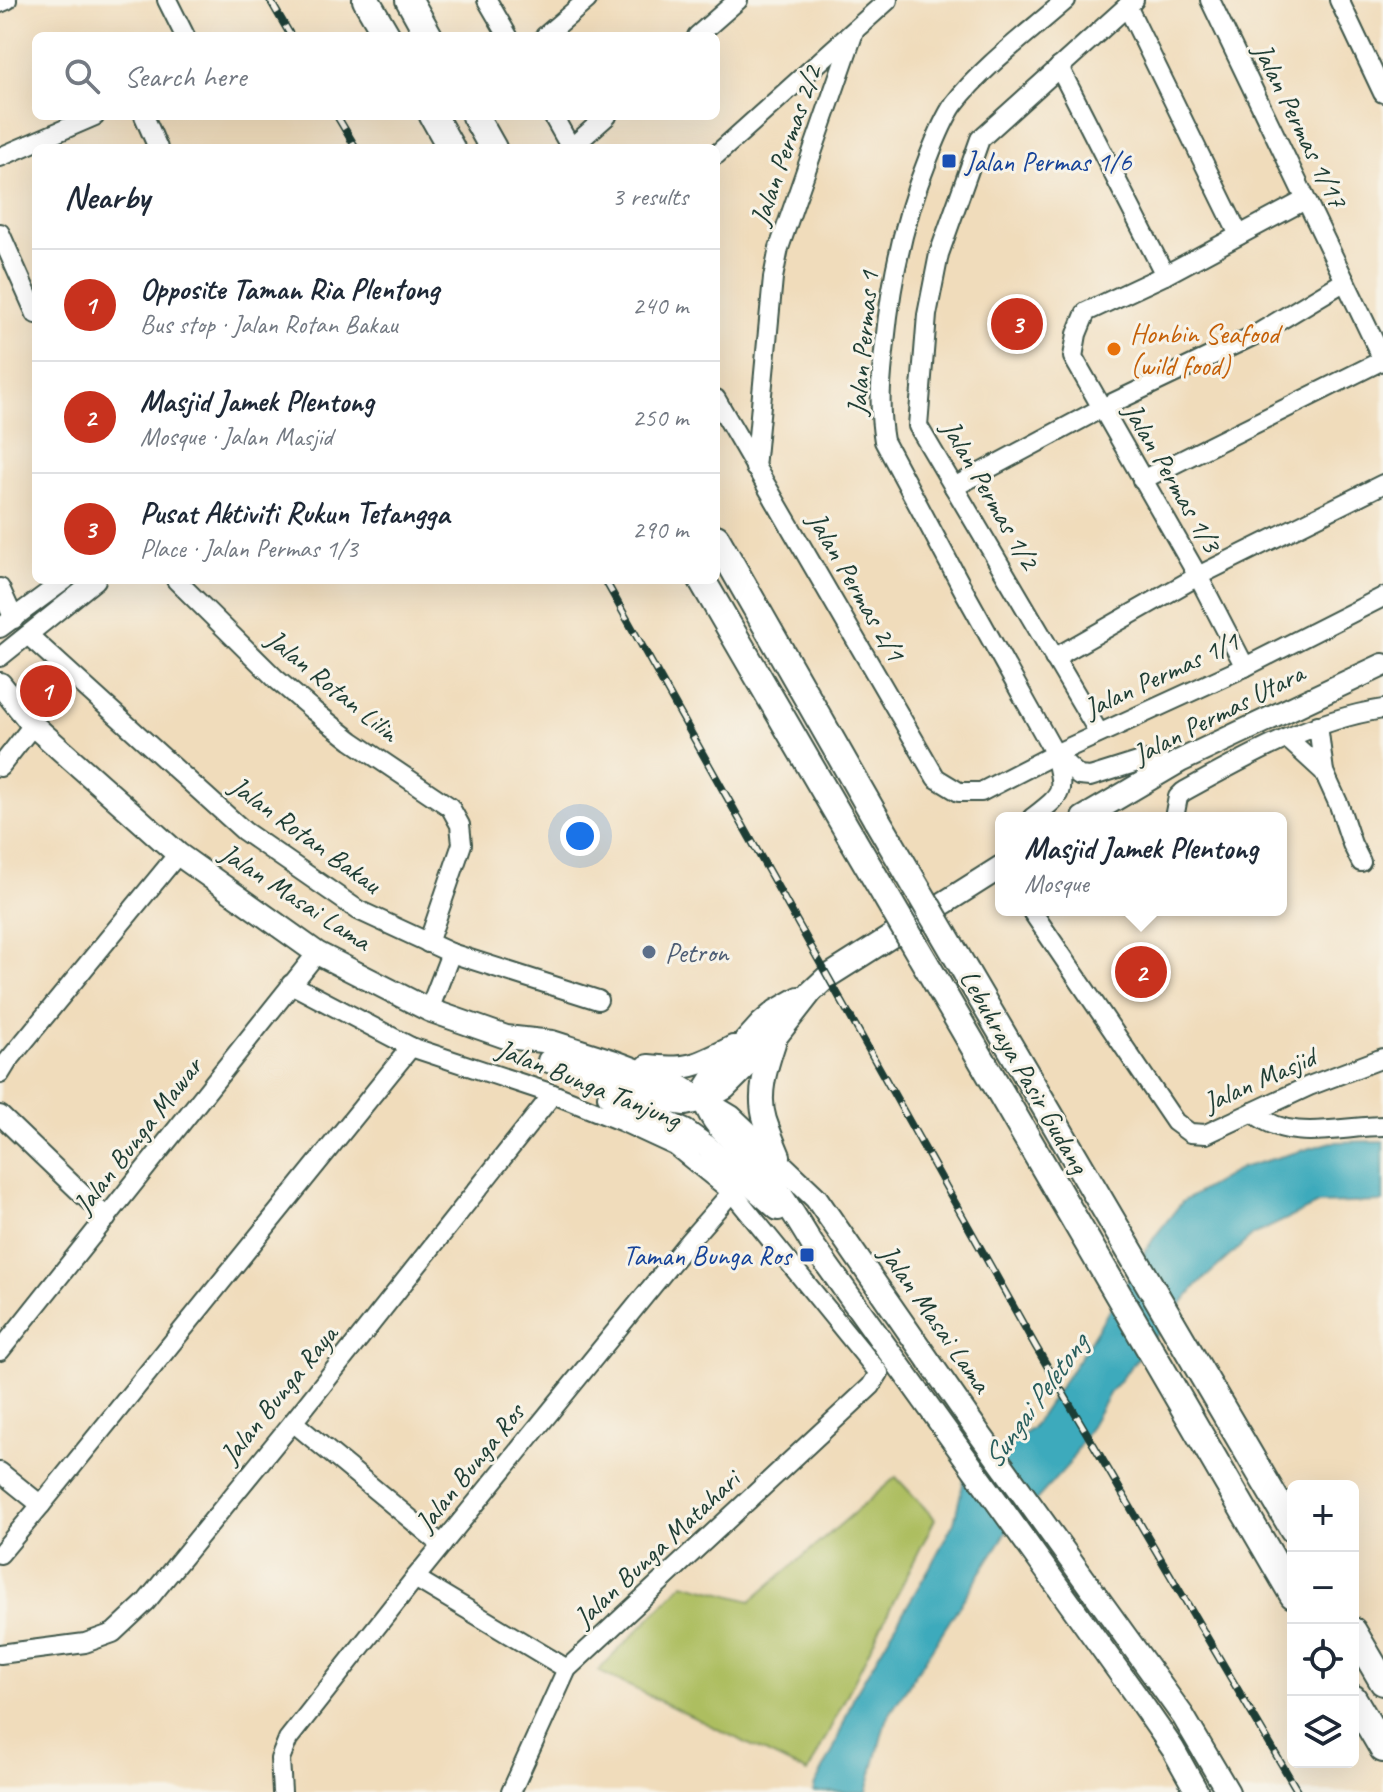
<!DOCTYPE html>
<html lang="en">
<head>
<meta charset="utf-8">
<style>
	:root { --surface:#fff; --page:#f6f6f7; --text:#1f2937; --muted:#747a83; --line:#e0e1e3; --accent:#c8321e }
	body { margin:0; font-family:Caveat,sans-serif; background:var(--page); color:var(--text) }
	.controls { position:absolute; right:24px; bottom:24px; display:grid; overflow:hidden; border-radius:12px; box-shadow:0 8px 32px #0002 }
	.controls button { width:72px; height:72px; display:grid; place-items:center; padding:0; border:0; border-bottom:2px solid var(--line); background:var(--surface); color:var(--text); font:40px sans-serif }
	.you { position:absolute; left:580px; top:836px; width:28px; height:28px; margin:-20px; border:6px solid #fff; border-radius:50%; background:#1a73e8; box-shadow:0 0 0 12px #1a73e833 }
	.badge { display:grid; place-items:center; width:52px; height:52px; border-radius:50%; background:var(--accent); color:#fff; font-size:26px; font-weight:700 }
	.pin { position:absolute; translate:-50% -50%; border:4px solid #fff; box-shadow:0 2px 8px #0006 }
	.popup { position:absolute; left:995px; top:812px; width:292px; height:104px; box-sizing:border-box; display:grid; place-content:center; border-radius:12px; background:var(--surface); filter:drop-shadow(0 2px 6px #0005); font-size:26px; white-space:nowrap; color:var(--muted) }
	.popup b { font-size:30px; color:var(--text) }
	.popup::after { content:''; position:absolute; left:50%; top:100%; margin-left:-16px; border:16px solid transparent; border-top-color:var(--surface) }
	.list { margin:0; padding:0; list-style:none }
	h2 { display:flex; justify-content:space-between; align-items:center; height:104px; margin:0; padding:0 32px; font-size:34px }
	h2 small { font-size:26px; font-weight:400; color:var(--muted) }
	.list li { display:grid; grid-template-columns:52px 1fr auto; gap:24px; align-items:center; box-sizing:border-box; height:112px; padding:0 32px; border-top:2px solid var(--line) }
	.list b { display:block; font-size:30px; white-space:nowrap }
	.list p { margin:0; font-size:26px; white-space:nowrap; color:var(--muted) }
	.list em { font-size:26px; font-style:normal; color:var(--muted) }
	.icon { flex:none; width:44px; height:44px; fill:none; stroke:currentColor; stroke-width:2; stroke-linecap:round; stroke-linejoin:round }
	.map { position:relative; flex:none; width:1383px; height:1792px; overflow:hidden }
	.search { position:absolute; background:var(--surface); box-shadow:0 8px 32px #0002; left:32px; top:32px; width:688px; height:88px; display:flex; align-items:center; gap:20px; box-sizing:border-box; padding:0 28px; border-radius:12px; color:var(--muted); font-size:30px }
	.panel { position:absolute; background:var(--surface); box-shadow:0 8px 32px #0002; left:32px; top:144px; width:688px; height:440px; border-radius:12px }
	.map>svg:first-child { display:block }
	.green { fill:#adbe61; stroke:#667e4a; stroke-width:2 }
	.water { fill:#3daabc; stroke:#2e7478; stroke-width:2 }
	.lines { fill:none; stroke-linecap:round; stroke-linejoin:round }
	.minor-casing { stroke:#3e5548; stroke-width:22 }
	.major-casing { stroke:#3e5548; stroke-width:26 }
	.highway-casing { stroke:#3e5548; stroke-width:30 }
	.minor { stroke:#fff; stroke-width:18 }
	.major { stroke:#fff; stroke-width:22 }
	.highway { stroke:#fff; stroke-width:26 }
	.rail-casing { stroke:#1f3d34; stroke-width:8 }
	.rail { stroke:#f7f3e8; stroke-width:5; stroke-dasharray:15; stroke-linecap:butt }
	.highway-bridge-casing { stroke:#3e5548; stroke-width:30; stroke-linecap:butt }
	.highway-bridge { stroke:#fff; stroke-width:26 }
	.transit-dot { fill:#1a4fb4; stroke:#f7f3e8; stroke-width:3 }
	.food-dot { fill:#e8710a; stroke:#f7f3e8; stroke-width:3 }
	.service-dot { fill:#5c6f8a; stroke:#f7f3e8; stroke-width:3 }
	.labels { text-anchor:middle; stroke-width:6; stroke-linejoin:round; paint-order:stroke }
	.street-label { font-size:28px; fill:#1f3d34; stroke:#f7f3e8 }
	.transit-label { font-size:28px; fill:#164399; stroke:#f7f3e8; text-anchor:start }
	.food-label { font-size:28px; fill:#c56008; stroke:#f7f3e8; text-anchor:start }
	.service-label { font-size:28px; fill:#4e5e75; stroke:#f7f3e8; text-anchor:start }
	.water-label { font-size:30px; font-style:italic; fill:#285e5d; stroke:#f7f3e8 }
</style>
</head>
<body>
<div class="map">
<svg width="1383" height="1792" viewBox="0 0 1383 1792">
	<rect width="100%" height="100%" fill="#f7f3e8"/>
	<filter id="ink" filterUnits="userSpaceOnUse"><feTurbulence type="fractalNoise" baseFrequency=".0125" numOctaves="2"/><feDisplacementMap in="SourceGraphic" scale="16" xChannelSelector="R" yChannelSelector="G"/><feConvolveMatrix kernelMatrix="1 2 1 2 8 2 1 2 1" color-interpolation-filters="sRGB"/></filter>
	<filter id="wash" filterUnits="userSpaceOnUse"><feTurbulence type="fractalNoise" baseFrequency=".006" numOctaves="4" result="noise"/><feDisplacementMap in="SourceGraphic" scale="32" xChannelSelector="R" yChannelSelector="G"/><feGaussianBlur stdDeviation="1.8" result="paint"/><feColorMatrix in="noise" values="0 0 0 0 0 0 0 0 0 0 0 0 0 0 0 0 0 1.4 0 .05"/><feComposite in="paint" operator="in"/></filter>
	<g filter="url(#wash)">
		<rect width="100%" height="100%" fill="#f0dcbb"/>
		<polygon class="green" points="896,1477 935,1519 808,1773 598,1671 684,1583 751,1601"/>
		<polygon class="water" points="1383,1141 1383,1202 1318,1204 1253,1235 1197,1285 1110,1392 1069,1464 1006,1533 886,1720 867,1792 813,1792 815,1784 832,1753 854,1696 930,1567 954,1522 965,1475 1032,1428 1084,1351 1155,1236 1182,1202 1241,1168 1332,1142"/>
	</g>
	<g filter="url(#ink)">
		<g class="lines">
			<g class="minor-casing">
				<g id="minor">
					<polyline points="167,0 185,36"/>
					<polyline points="487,0 508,36"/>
					<path d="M 1066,0 C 1030,32 983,66 954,104 C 943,120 935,141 928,159 C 904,218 891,280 885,343 C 881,377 878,407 884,441 L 964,591 L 1055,754 L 1079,776 L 1090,777 L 1141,761 L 1148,761 L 1171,766"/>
					<polyline points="1210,0 1383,360"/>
					<polyline points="1339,0 1383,93"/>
					<polyline points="0,3 7,0"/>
					<polyline points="1127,6 1239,235"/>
					<polyline points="545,36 587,0"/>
					<polyline points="697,36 738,0"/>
					<polyline points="1059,67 1165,275"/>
					<polyline points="144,116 158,148"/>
					<polyline points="553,116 571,148"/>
					<polyline points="571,148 607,116"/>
					<polyline points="716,155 888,0"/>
					<polyline points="0,157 95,116"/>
					<polyline points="0,233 36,314"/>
					<polyline points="716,399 936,778 959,792 981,792 1055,754 1245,667 1383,597"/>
					<polyline points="755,468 773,278 779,248 854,32"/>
					<polyline points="1142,480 1383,360"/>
					<polyline points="954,487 1102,408 1257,334 1345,281"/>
					<polyline points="176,580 276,679 314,711 352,741 450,807 460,825 462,844 428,943"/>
					<polyline points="0,588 14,619"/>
					<polyline points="0,628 65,580"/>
					<polyline points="28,635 244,831 358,910 451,953 598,1000"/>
					<polyline points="0,657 96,580"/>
					<polyline points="1054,658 1198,576 1383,484"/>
					<polyline points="1245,667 1198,576 1073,357 1077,334 1086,312 1165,275 1305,200"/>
					<polyline points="1318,725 1324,772 1339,805 1352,844 1361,862"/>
					<polyline points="1099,733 918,426 927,315 939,254 980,139 1134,0"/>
					<polyline points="1287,738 1324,772"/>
					<polyline points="0,767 33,725"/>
					<path d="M 1032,818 C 1065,792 1064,794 1055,754"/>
					<path d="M 1174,818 L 1178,797 L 1183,792 C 1246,757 1311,720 1383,709"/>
					<polyline points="1031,910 1175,1122 1190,1133 1206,1134 1309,1086 1383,1058"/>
					<polyline points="291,984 411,1047 553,1094 623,1122 675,1146 732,1192 879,1373 871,1386 567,1669 511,1792"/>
					<polyline points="429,1010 451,953"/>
					<polyline points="0,1074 8,1061 178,854"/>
					<path d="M 1253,1112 C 1289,1144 1340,1126 1383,1126"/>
					<polyline points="0,1115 107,1218"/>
					<polyline points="0,1351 317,953"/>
					<polyline points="293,1422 442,1545"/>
					<polyline points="0,1472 41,1505"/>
					<polyline points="0,1554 41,1505 411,1047"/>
					<polyline points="415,1578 567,1669"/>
					<polyline points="0,1654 85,1643 113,1633 146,1602 293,1422 553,1094"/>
					<polyline points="282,1792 280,1759 288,1739 415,1578 689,1241 732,1192"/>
				</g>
			</g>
			<g class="major-casing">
				<g id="major">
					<polyline points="0,684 33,725 178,854 317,953 429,1010 506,1037 552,1042 615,1062 681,1087 731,1117 816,1198 981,1436 1183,1716 1228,1792"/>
					<polyline points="1083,818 1180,761 1383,665"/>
					<path d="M 774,1043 C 766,1067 757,1095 765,1120 C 769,1132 774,1144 779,1156"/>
					<polyline points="549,1061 665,1101 685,1104 703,1100 725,1088 775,1038 811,992 827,977 1001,867"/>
					<path d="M 648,1066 C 688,1071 698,1065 733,1047"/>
					<polyline points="609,1096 685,1131 706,1146 778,1209"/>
					<polyline points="703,1100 707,1087 714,1076 762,1023 776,1011 799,998"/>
					<path d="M 704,1101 C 715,1131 734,1140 755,1162 C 778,1187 795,1216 812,1244 L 1137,1697 L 1173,1749 L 1197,1792"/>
				</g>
			</g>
			<g class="highway-casing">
				<g id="highway">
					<polyline points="366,0 387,36"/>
					<polyline points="409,0 429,36"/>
					<polyline points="433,116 451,148"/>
					<polyline points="475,116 493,148"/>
					<polyline points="716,538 877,820"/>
					<polyline points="702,580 853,840"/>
					<polyline points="966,972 1293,1529"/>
					<polyline points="938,985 1293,1595"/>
					<polyline points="1353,1631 1383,1682"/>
					<polyline points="1353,1698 1383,1749"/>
				</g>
			</g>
			<use href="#minor" class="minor"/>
			<use href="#major" class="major"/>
			<use href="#highway" class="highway"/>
			<g class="rail-casing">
				<g id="rail">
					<polyline points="270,0 291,36"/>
					<polyline points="337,116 356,148"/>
					<polyline points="605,580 1036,1347 1298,1792"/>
				</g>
			</g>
			<use href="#rail" class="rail"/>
			<g class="highway-bridge-casing">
				<g id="highway-bridge">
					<polyline points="877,820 966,972"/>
					<polyline points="853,840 938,985"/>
				</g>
			</g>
			<use href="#highway-bridge" class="highway-bridge"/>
		</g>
	</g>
	<g class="transit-dot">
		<rect x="941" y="153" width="16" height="16" rx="4"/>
		<rect x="799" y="1247" width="16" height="16" rx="4"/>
	</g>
	<circle class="food-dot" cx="1114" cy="349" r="8"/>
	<circle class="service-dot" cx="649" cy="952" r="8"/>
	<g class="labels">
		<g class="street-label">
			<text transform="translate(1301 125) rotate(64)" y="10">Jalan Permas 1/17</text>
			<text transform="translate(785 145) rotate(-71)" y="10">Jalan Permas 2/2</text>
			<text transform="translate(862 343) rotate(-85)" y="10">Jalan Permas 1</text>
			<text transform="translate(1173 477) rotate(60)" y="10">Jalan Permas 1/3</text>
			<text transform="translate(991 494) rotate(60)" y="10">Jalan Permas 1/2</text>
			<text transform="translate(857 586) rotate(60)" y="10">Jalan Permas 2/1</text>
			<text transform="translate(1161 674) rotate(-25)" y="10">Jalan Permas 1/1</text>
			<text transform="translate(333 685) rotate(39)" y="10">Jalan Rotan Lilin</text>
			<text transform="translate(1218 713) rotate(-27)" y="10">Jalan Permas Utara</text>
			<text transform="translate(306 834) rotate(36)" y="10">Jalan Rotan Bakau</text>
			<text transform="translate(296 896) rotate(33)" y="10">Jalan Masai Lama</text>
			<text transform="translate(1025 1071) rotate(60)" y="10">Lebuhraya Pasir Gudang</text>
			<text transform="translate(1259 1079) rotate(-24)" y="10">Jalan Masjid</text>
			<text transform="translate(589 1083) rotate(22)" y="10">Jalan Bunga Tanjung</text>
			<text transform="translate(137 1135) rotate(-52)" y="10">Jalan Bunga Mawar</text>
			<text transform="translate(936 1318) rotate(55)" y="10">Jalan Masai Lama</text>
			<text transform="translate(278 1394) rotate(-51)" y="10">Jalan Bunga Raya</text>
			<text transform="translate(469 1467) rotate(-51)" y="10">Jalan Bunga Ros</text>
			<text transform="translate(656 1548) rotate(-43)" y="10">Jalan Bunga Matahari</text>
		</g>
		<g class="transit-label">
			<text x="965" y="171">Jalan Permas 1/6</text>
			<text x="791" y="1265" text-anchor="end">Taman Bunga Ros</text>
		</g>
		<g class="food-label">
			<text x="1130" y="343">Honbin Seafood<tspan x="1130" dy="32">(wild food)</tspan></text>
		</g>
		<g class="service-label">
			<text x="665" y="962">Petron</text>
		</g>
		<g class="water-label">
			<text transform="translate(1035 1401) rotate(-54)" y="10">Sungai Peletong</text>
		</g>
	</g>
</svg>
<div class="controls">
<button>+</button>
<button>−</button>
<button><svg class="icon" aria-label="locate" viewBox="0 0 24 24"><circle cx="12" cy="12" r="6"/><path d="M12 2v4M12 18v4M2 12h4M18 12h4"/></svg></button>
<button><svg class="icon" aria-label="layers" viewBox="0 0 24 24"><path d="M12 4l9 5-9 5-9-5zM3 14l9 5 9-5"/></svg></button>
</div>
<div class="you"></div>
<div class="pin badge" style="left:46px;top:691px">1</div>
<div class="pin badge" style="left:1141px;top:972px">2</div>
<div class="popup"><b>Masjid Jamek Plentong</b>Mosque</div>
<div class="pin badge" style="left:1017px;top:324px">3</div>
<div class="search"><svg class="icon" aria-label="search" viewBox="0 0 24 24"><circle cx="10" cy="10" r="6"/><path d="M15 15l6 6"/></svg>Search here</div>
<section class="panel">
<h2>Nearby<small>3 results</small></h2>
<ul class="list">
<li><span class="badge">1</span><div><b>Opposite Taman Ria Plentong</b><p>Bus stop · Jalan Rotan Bakau</p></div><em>240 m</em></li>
<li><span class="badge">2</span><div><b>Masjid Jamek Plentong</b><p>Mosque · Jalan Masjid</p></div><em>250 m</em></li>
<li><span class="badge">3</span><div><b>Pusat Aktiviti Rukun Tetangga</b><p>Place · Jalan Permas 1/3</p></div><em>290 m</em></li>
</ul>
</section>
</div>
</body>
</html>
